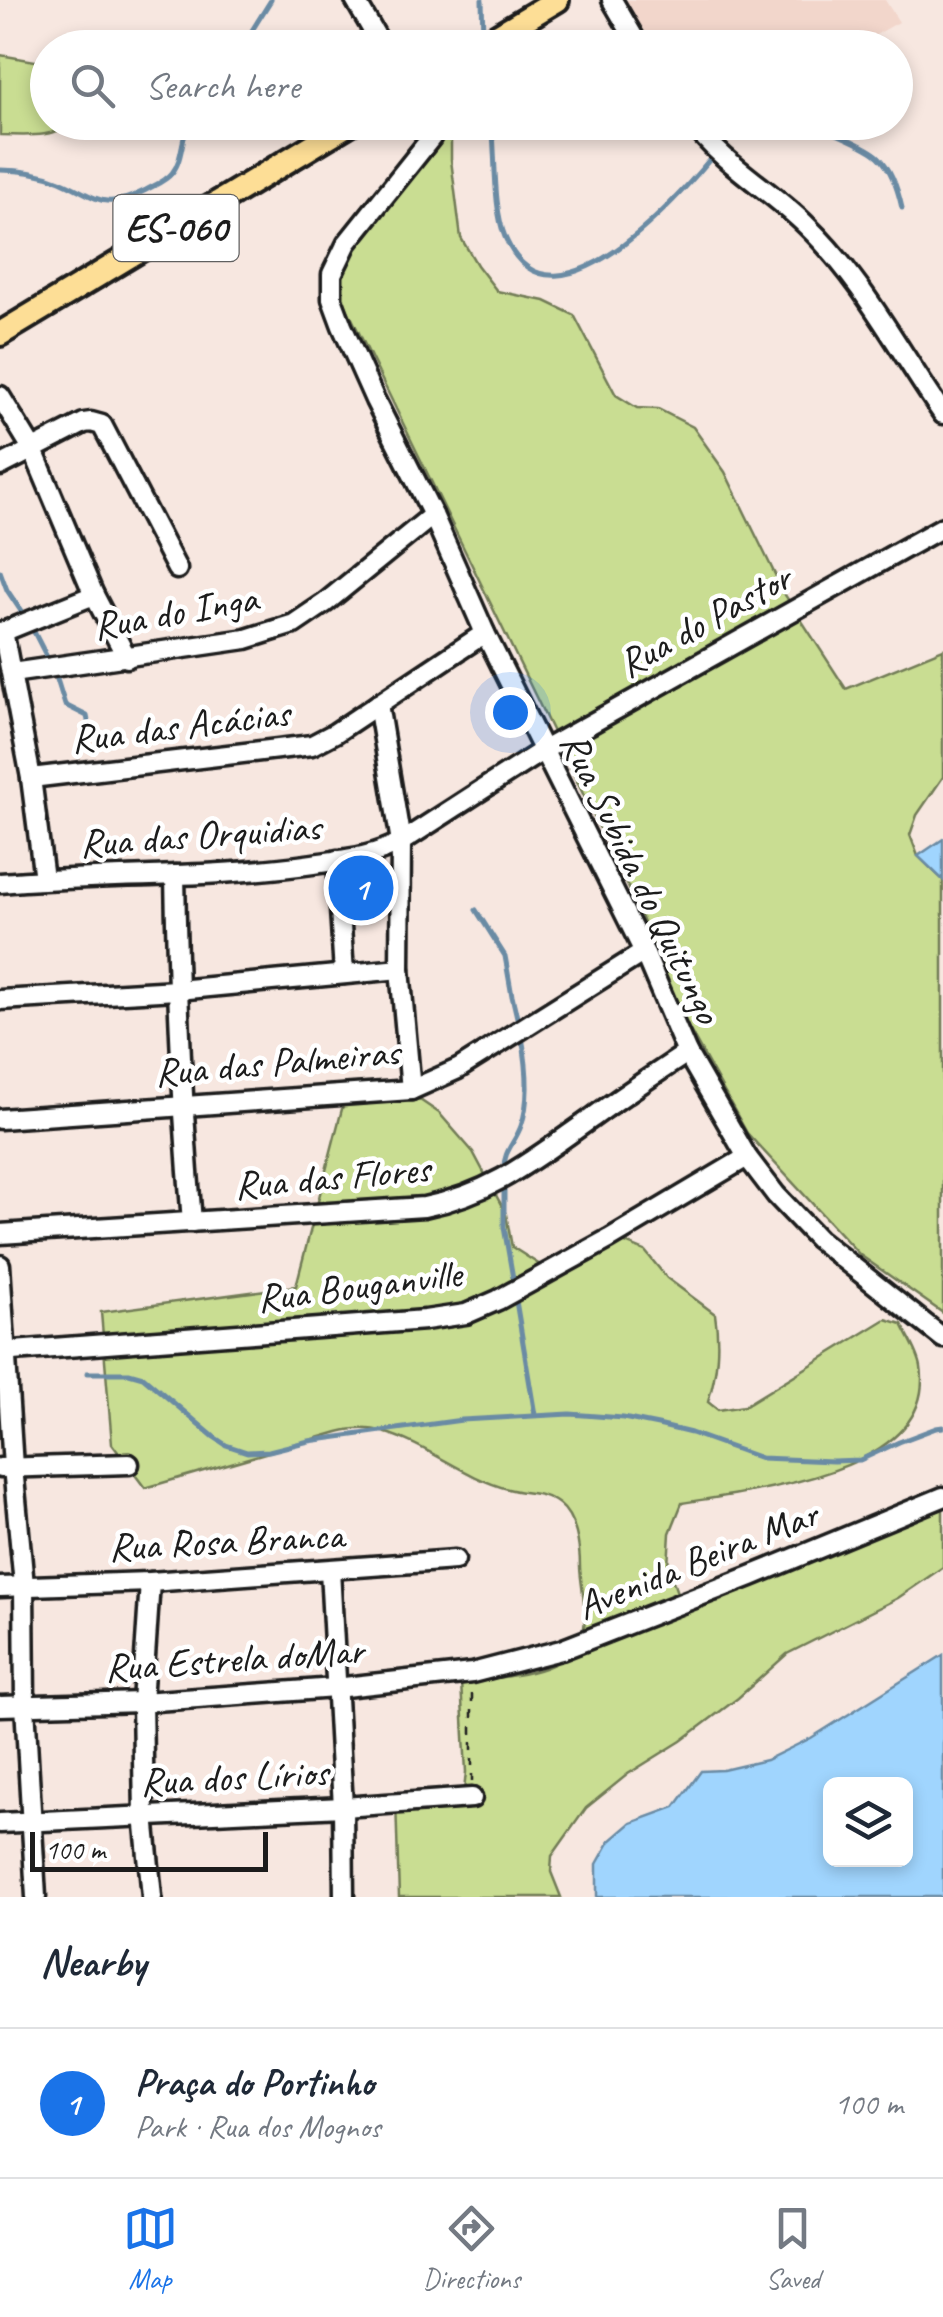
<!DOCTYPE html>
<html lang="en">
<head>
<meta charset="utf-8">
<style>
	:root { --surface:#fff; --page:#f2f2f3; --text:#1f2937; --muted:#747a83; --line:#e0e1e3; --accent:#1a73e8 }
	body { margin:0; font-family:Caveat,sans-serif; background:var(--page); color:var(--text) }
	.controls { position:absolute; right:30px; bottom:30px; display:grid; overflow:hidden; border-radius:15px; box-shadow:0 5px 15px #0003 }
	.controls button { width:90px; height:90px; display:grid; place-items:center; padding:0; border:0; border-bottom:2px solid var(--line); background:var(--surface); color:var(--text); font:50px sans-serif }
	.scale { position:absolute; left:30px; bottom:25px; width:238px; box-sizing:border-box; padding-left:10px; border:5px solid #1c1c1c; border-top:0; font-size:28px; line-height:35px; white-space:nowrap; color:#1c1c1c; -webkit-text-stroke:8px #fff; paint-order:stroke }
	.you { position:absolute; left:510px; top:712px; width:35px; height:35px; margin:-25px; border:8px solid #fff; border-radius:50%; background:#1a73e8; box-shadow:0 0 0 15px #1a73e833 }
	.badge { display:grid; place-items:center; width:65px; height:65px; border-radius:50%; background:var(--accent); color:#fff; font-size:32px; font-weight:700 }
	.pin { position:absolute; translate:-50% -50%; border:5px solid #fff; box-shadow:0 2px 10px #0006 }
	.list { margin:0; padding:0; list-style:none }
	h2 { display:flex; justify-content:space-between; align-items:center; height:130px; margin:0; padding:0 40px; font-size:42px }
	h2 small { font-size:32px; font-weight:400; color:var(--muted) }
	.list li { display:grid; grid-template-columns:65px 1fr auto; gap:30px; align-items:center; box-sizing:border-box; height:150px; padding:0 40px; border-top:2px solid var(--line) }
	.list b { display:block; font-size:38px; white-space:nowrap }
	.list p { margin:0; font-size:32px; white-space:nowrap; color:var(--muted) }
	.list em { font-size:32px; font-style:normal; color:var(--muted) }
	.icon { flex:none; width:55px; height:55px; fill:none; stroke:currentColor; stroke-width:2; stroke-linecap:round; stroke-linejoin:round }
	.map { position:relative; flex:none; width:943px; height:1897px; overflow:hidden }
	.search { position:absolute; background:var(--surface); box-shadow:0 5px 15px #0003; left:30px; right:30px; top:30px; height:110px; display:flex; align-items:center; gap:25px; box-sizing:border-box; padding:0 35px; border-radius:55px; color:var(--muted); font-size:38px }
	.sheet { height:280px; background:var(--surface) }
	nav { display:flex; justify-content:space-around; align-items:center; box-sizing:border-box; height:140px; border-top:2px solid var(--line); background:var(--surface); font-size:28px; color:var(--muted) }
	nav a { display:grid; justify-items:center; gap:5px }
	nav .on { color:var(--accent) }
	.map>svg:first-child { display:block }
	.built { fill:#f2d6cb }
	.green { fill:#c9dd92; stroke:#727c57; stroke-width:2.5 }
	.water { fill:#a0d5fe; stroke:#6b8ba4; stroke-width:2.5; fill-rule:evenodd }
	.lines { fill:none; stroke-linecap:round; stroke-linejoin:round }
	.stream { stroke:#6b8ba4; stroke-width:5 }
	.minor-casing { stroke:#1c1c1c; stroke-width:25 }
	.major-casing { stroke:#1c1c1c; stroke-width:30 }
	.path { stroke:#1c1c1c; stroke-width:2.5; stroke-dasharray:8 8; stroke-linecap:butt }
	.minor { stroke:#fff; stroke-width:18 }
	.major { stroke:#fdde96; stroke-width:22 }
	.labels { text-anchor:middle; stroke-width:9; stroke-linejoin:round; paint-order:stroke }
	.shield { fill:#fff; stroke:#606060; stroke-width:2.5 }
	.shield-label { font-size:38px; font-weight:bold; fill:#1c1c1c }
	.street-label { font-size:40px; fill:#1c1c1c; stroke:#fff }
</style>
</head>
<body>
<div class="map">
<svg width="943" height="1897" viewBox="0 0 943 1897">
	<rect width="100%" height="100%" fill="#f7e7e0"/>
	<filter id="ink" filterUnits="userSpaceOnUse"><feTurbulence type="fractalNoise" baseFrequency=".01" numOctaves="2"/><feDisplacementMap in="SourceGraphic" scale="20" xChannelSelector="R" yChannelSelector="G"/><feConvolveMatrix kernelMatrix="1 2 1 2 8 2 1 2 1" color-interpolation-filters="sRGB"/></filter>
	<g filter="url(#ink)">
		<polygon class="built" points="622,0 885,0 899,22 854,47 656,47"/>
		<g class="green">
			<path d="M 0,55 L 47,63 L 48,122 L 72,123 C 53,139 24,135 0,135 Z"/>
			<polygon points="451,123 451,160 461,238 477,265 497,291 545,301 574,315 616,395 637,408 658,409 693,427 725,472 785,595 846,689 943,649 943,777 917,815 910,835 918,856 943,880 943,1313 860,1255 747,1133 678,1009 636,903 330,273"/>
			<polygon points="374,859 380,915 348,915 343,861"/>
			<path d="M 343,1095 L 414,1096 L 439,1113 L 473,1152 L 506,1214 L 512,1247 L 548,1270 L 582,1265 L 606,1235 L 645,1251 L 667,1278 L 715,1314 C 720,1346 717,1372 708,1402 L 718,1410 L 744,1406 L 886,1319 L 902,1324 C 908,1337 919,1353 921,1367 C 937,1473 753,1491 682,1503 L 670,1533 L 668,1566 L 681,1605 L 720,1601 L 774,1569 L 943,1509 L 943,1567 L 898,1598 L 787,1654 L 738,1698 L 681,1741 L 628,1774 L 586,1808 L 552,1856 L 551,1872 L 561,1897 L 399,1897 L 396,1800 L 464,1791 L 466,1772 L 461,1682 C 500,1676 576,1677 584,1628 C 587,1608 581,1587 580,1567 C 580,1547 576,1517 559,1504 C 542,1491 526,1494 508,1489 C 463,1477 428,1445 383,1432 C 368,1427 354,1428 338,1432 L 145,1488 L 112,1444 L 101,1312 L 296,1286 L 343,1105 Z"/>
		</g>
		<g class="water">
			<polygon points="943,839 943,880 918,856"/>
			<path d="M 943,1655 L 943,1897 L 597,1897 L 597,1864 L 610,1841 L 631,1823 L 675,1807 L 701,1771 L 723,1770 L 766,1760 L 811,1738 ZM 830,1784 L 906,1784 L 906,1860 L 830,1860 Z"/>
		</g>
		<g class="lines">
			<g class="stream">
				<polyline points="482,0 483,35"/>
				<polyline points="241,48 271,0"/>
				<path d="M 492,122 C 496,155 493,208 505,237 C 553,351 698,178 732,131 L 781,122"/>
				<path d="M 806,122 C 821,127 868,146 879,157 C 892,170 898,190 902,208"/>
				<path d="M 0,170 C 20,170 41,173 60,181 C 99,198 103,212 146,190 C 155,185 166,181 172,173 C 183,160 181,138 189,122"/>
				<polyline points="0,571 7,590 25,617"/>
				<polyline points="31,626 55,673 65,705 87,716 91,735"/>
				<polyline points="476,910 505,956 512,996 519,1026"/>
				<path d="M 504,1170 C 503,1151 515,1143 521,1126 C 531,1099 527,1064 522,1037"/>
				<polyline points="504,1181 504,1227 514,1284"/>
				<polyline points="515,1295 535,1415"/>
				<polyline points="87,1373 129,1373 143,1377 214,1437 226,1445 247,1452 269,1451 309,1441 462,1420 570,1414 623,1418 658,1425 691,1433 761,1458 833,1461 860,1460 899,1442 936,1428 943,1427"/>
			</g>
			<g class="minor-casing">
				<g id="minor">
					<polyline points="355,0 383,48"/>
					<polyline points="612,0 640,48"/>
					<polyline points="439,122 431,138 347,243 332,274 332,299 342,326 375,400 433,515 485,633 644,952 687,1053 747,1157 776,1195 818,1239 943,1338"/>
					<path d="M 692,122 C 722,164 771,190 807,226 C 863,280 899,351 943,414"/>
					<polyline points="0,396 33,450 94,595 127,658"/>
					<polyline points="0,466 84,423 91,422 102,425 177,569"/>
					<polyline points="3,631 31,778 44,879"/>
					<polyline points="0,633 94,595"/>
					<polyline points="12,673 246,639 294,624 325,603 433,515"/>
					<polyline points="378,704 401,842 400,969 411,1090"/>
					<polyline points="31,778 312,745 335,733 485,633"/>
					<polyline points="337,860 344,974"/>
					<path d="M 175,875 C 177,991 182,1106 192,1222"/>
					<path d="M 0,883 C 104,874 209,879 313,864 C 346,859 370,858 401,842 L 542,751 L 943,527"/>
					<polyline points="0,1000 177,990 400,969"/>
					<polyline points="0,1119 411,1090 458,1069 644,952"/>
					<path d="M 0,1234 L 424,1207 C 494,1193 535,1158 592,1118 C 623,1095 655,1074 687,1053"/>
					<polyline points="0,1265 13,1467 24,1585 25,1705 36,1897"/>
					<polyline points="0,1352 425,1320 466,1314 498,1300 609,1239 747,1157"/>
					<polyline points="0,1468 129,1464"/>
					<polyline points="330,1570 343,1807 344,1897"/>
					<polyline points="150,1582 142,1702 144,1815 152,1897"/>
					<polyline points="0,1587 150,1582 455,1560"/>
					<polyline points="0,1706 142,1702 335,1688 472,1673 561,1650 751,1576 943,1497"/>
					<polyline points="0,1823 343,1807 472,1798"/>
				</g>
			</g>
			<g class="major-casing">
				<g id="major">
					<polyline points="477,48 557,0"/>
					<polyline points="0,334 352,122"/>
				</g>
			</g>
			<polyline class="path" points="472,1782 472,1690"/>
			<use href="#minor" class="minor"/>
			<use href="#major" class="major"/>
		</g>
	</g>
	<g class="labels">
		<rect class="shield" x="113.5" y="195" width="125" height="66" rx="8"/>
		<g class="shield-label">
			<text x="176" y="241">ES-060</text>
		</g>
		<g class="street-label">
			<text transform="translate(175 611) rotate(-10)" y="14">Rua do Inga</text>
			<text transform="translate(704 620) rotate(-29)" y="14">Rua do Pastor</text>
			<text transform="translate(180 725) rotate(-7)" y="14">Rua das Acácias</text>
			<text transform="translate(200 834) rotate(-4)" y="14">Rua das Orquidias</text>
			<text transform="translate(642 877) rotate(64)" y="14">Rua Subida do Quitungo</text>
			<text transform="translate(277 1061) rotate(-5)" y="14">Rua das Palmeiras</text>
			<text transform="translate(332 1176) rotate(-5)" y="14">Rua das Flores</text>
			<text transform="translate(359 1285) rotate(-7)" y="14">Rua Bouganville</text>
			<text transform="translate(226 1540) rotate(-3)" y="14">Rua Rosa Branca</text>
			<text transform="translate(697 1559) rotate(-22)" y="14">Avenida Beira Mar</text>
			<text transform="translate(234 1658) rotate(-4)" y="14">Rua Estrela doMar</text>
			<text transform="translate(234 1776) rotate(-3)" y="14">Rua dos Lírios</text>
		</g>
	</g>
</svg>
<div class="controls">
<button><svg class="icon" aria-label="layers" viewBox="0 0 24 24"><path d="M12 4l9 5-9 5-9-5zM3 14l9 5 9-5"/></svg></button>
</div>
<div class="scale">100 m</div>
<div class="you"></div>
<div class="pin badge" style="left:361px;top:888px">1</div>
<div class="search"><svg class="icon" aria-label="search" viewBox="0 0 24 24"><circle cx="10" cy="10" r="6"/><path d="M15 15l6 6"/></svg>Search here</div>
</div>
<section class="sheet">
<h2>Nearby<small></small></h2>
<ul class="list">
<li><span class="badge">1</span><div><b>Praça do Portinho</b><p>Park · Rua dos Mognos</p></div><em>100 m</em></li>
</ul>
</section>
<nav>
<a class="on"><svg class="icon" aria-label="map" viewBox="0 0 24 24"><path d="M3 6l6-2 6 2 6-2v14l-6 2-6-2-6 2zM9 4v14M15 6v14"/></svg>Map</a>
<a><svg class="icon" aria-label="directions" viewBox="0 0 24 24"><path d="M12 3l9 9-9 9-9-9zM9 14v-3h6M13 9l2 2-2 2"/></svg>Directions</a>
<a><svg class="icon" aria-label="saved" viewBox="0 0 24 24"><path d="M7 4h10v16l-5-4-5 4z"/></svg>Saved</a>
</nav>
</body>
</html>
